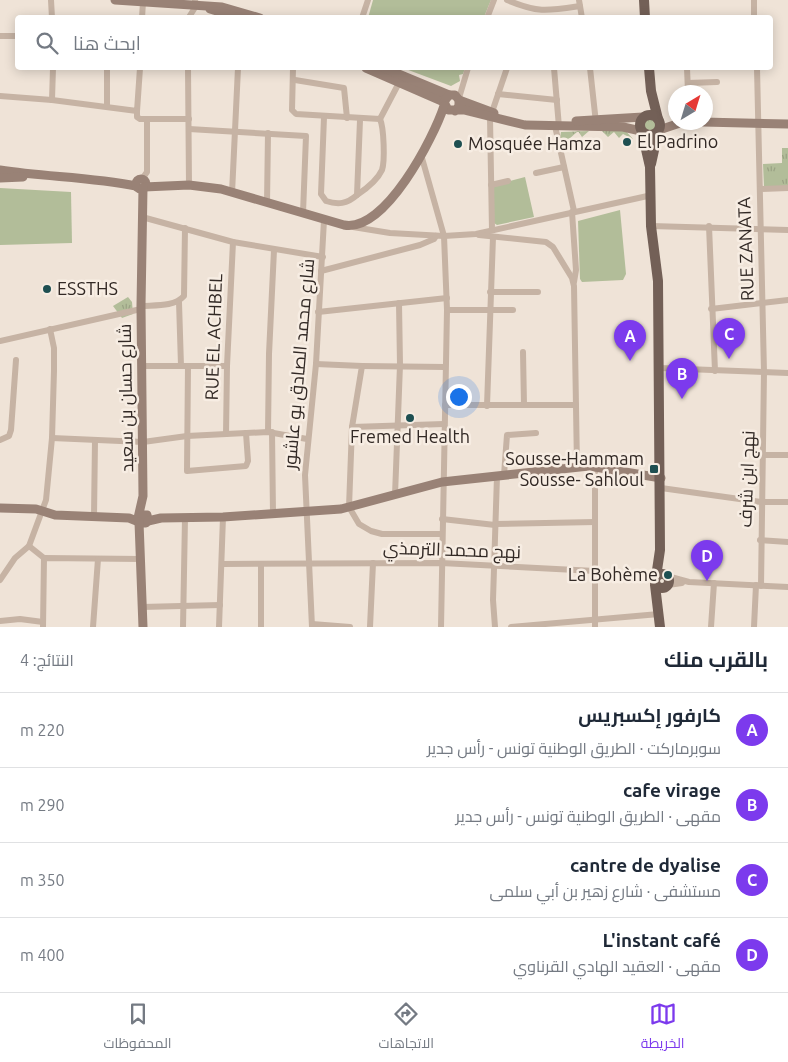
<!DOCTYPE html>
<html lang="ar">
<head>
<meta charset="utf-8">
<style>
	:root { --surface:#fff; --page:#f6f6f7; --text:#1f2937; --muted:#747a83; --line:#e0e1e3; --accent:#7c3aed }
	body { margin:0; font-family:Ubuntu,Cairo,sans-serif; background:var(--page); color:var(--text); direction:rtl }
	.compass { position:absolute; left:668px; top:85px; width:45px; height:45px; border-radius:50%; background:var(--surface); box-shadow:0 2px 12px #0003; rotate:38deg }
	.you { position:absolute; left:458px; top:396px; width:18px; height:18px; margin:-12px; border:4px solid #fff; border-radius:50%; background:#1a73e8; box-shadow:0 0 0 8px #1a73e833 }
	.badge { display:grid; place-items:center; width:32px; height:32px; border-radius:50%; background:var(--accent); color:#fff; font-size:16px; font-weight:700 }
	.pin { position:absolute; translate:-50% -41px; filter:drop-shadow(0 1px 2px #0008) }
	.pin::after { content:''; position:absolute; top:26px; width:18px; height:15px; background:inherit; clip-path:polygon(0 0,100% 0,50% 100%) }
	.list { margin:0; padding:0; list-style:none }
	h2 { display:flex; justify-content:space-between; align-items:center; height:65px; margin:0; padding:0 20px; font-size:21px }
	h2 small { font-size:16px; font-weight:400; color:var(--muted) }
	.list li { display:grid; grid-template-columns:32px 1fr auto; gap:15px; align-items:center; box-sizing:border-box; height:75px; padding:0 20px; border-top:1px solid var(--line) }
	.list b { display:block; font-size:19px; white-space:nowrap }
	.list p { margin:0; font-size:16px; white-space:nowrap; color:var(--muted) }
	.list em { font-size:16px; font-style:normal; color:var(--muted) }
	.icon { flex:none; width:28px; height:28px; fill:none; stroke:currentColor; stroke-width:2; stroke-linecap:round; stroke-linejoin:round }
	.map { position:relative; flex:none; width:788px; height:627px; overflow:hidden; direction:ltr }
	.search { position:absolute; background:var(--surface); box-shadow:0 2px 12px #0003; left:15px; right:15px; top:15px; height:55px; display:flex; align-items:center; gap:12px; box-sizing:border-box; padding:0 18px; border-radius:5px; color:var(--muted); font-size:19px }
	.sheet { height:365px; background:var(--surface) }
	nav { display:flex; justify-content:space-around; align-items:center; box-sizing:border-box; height:70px; border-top:1px solid var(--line); background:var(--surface); font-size:14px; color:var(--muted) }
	nav a { display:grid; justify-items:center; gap:2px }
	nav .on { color:var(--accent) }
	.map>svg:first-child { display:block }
	.grass { fill:url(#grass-tufts) }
	.garden { fill:#b2bd99 }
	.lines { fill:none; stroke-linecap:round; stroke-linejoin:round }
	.street { stroke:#c6b3a4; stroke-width:6 }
	.secondary { stroke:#998276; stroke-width:9 }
	.primary { stroke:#736057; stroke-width:10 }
	.poi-dot { fill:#1e4f51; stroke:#f7ede3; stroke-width:2 }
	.labels { text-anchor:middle; stroke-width:5; stroke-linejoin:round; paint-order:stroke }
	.poi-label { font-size:18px; fill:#322925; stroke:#f7ede3; text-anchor:start }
	.street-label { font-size:18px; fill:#322925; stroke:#f7ede3 }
</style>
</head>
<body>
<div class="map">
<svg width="788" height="627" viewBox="0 0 788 627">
	<defs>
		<pattern id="grass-tufts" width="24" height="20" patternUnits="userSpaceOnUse" patternTransform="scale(1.25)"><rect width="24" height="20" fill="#b2bd99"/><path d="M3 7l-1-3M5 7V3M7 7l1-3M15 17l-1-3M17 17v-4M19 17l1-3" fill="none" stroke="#9aa284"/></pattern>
	</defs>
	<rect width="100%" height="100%" fill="#efe3d7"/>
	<g class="grass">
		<circle cx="650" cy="125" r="7"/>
		<polygon points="625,130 633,139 623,134 619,138 614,132 608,137 602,131"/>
		<polygon points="578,131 568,140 572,144 565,149 559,144 561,132 589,131 582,137"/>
		<polygon points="782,148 788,148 788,187 764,187 763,164 782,163"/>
		<polygon points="128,297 132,302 133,314 122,318 113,306"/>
	</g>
	<g class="garden">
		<polygon points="373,0 491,0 484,17 368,18"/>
		<polygon points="403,68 465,68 463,74 459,75 460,81 451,86"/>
		<polygon points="525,177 534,217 497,225 494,223 494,185"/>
		<polygon points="0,188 71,192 72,243 0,245"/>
		<polygon points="620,210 626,274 623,280 582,282 580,279 578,221"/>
	</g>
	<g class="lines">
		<g class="street">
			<polyline points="51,0 52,18"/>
			<path d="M 507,0 C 538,13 547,11 580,6"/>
			<polyline points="579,0 582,18"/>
			<polyline points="754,0 754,18"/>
			<polyline points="189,17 196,6 195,0"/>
			<polyline points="142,18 143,2"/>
			<polyline points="362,18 368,0"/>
			<polyline points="487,18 494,0"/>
			<polyline points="0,36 18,36"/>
			<polyline points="188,68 189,185"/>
			<polyline points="293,68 292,110 296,114 380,119 401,79"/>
			<polyline points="554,68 559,127"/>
			<polyline points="590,68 596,123"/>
			<polyline points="687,68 688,92"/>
			<polyline points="757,68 764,372 761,586"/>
			<polyline points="295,80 344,88 347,118"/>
			<polyline points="688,83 717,82"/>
			<polyline points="498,94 557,100"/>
			<polyline points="0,96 52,100 137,111 140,68"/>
			<polyline points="459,98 468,68"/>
			<polyline points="52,100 53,68"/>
			<polyline points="107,106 107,68"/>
			<polyline points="137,111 137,117 140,119 189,119"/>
			<path d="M 324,117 L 321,194 L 326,201 C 338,205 347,204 357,195 L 360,120"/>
			<polyline points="555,126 574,211"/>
			<polyline points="189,129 306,136 303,213"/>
			<polyline points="422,158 444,236 447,310 441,627"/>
			<polyline points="536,173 564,167"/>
			<polyline points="142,179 147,172 147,120"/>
			<polyline points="491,185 508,181"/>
			<polyline points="760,189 788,188"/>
			<polyline points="232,193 238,68"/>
			<path d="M 357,195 C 366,189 377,181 382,170 C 385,161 384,128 380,119"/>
			<polyline points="267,203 268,133"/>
			<polyline points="572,212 576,270 574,282"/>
			<polyline points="142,217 233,242 323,257"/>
			<polyline points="651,226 788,230"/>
			<polyline points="709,226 715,371"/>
			<polyline points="353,227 390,233 444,236 476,234 652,195"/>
			<polyline points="492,230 490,118 507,68"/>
			<polyline points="479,235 546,242 553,247 572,278 574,286 577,467"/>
			<polyline points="321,271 420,245 434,239 436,236"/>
			<polyline points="490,292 538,292"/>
			<polyline points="179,302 181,366"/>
			<path d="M 141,306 C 156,305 174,307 184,296 L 185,228"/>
			<polyline points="711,309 788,300"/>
			<polyline points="447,310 513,310"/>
			<polyline points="318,312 447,298"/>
			<polyline points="0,341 141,309"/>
			<polyline points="523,352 524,405"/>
			<polyline points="316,364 362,366 352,427 349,507 359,524 371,531 382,534 441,534"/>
			<polyline points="142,366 227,366"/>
			<polyline points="188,366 187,471 246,466 248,461 246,433"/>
			<polyline points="362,366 445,367"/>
			<polyline points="660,368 788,373"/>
			<polyline points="445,405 576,405"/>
			<polyline points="487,406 493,237"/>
			<polyline points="352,427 444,424"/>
			<polyline points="268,432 269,354 274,250"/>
			<polyline points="272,432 273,513"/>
			<polyline points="226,434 227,366 233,242"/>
			<polyline points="52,438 143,442 187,436 268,432 307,439"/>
			<polyline points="0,440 9,436 11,430 16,360"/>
			<polyline points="763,455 788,455"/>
			<polyline points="504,475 507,435 536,433"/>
			<polyline points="661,488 761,502 788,502"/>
			<polyline points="395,495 400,365 399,303"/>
			<polyline points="94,517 95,440"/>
			<polyline points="442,519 495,525"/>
			<polyline points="495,524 595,522"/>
			<polyline points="760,540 788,542"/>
			<polyline points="29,546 44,558"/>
			<polyline points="222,564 441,563 595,571"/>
			<polyline points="667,576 689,582 788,587"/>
			<polyline points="0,580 15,558 29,546 46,500 52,438 54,371 54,348 50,329"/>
			<polyline points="668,585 682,583"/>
			<polyline points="142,607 220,605"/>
			<polyline points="0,621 20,619 43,622"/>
			<polyline points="312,624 350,627"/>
			<polyline points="43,627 44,558 141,559"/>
			<polyline points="93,627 98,559"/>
			<polyline points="183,627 185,518"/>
			<polyline points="219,627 223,517"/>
			<polyline points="261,627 261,564"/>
			<polyline points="312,627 305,475 316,364 324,220"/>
			<polyline points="370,627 373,563"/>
			<polyline points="495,627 493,600 497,476"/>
			<polyline points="511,627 659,614"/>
			<polyline points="595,627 595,467"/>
			<polyline points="711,627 714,583"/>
			<polyline points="754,627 756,585"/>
		</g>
		<g class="secondary">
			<polyline points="115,0 222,7 260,18"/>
			<polyline points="210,9 240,18"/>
			<polyline points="366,68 444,102"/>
			<polyline points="384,68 449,95"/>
			<polyline points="459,100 494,113"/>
			<polyline points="455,111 459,106 459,100 455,95 449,95 444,102 448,110 464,110 525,125 623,127 641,131"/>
			<polyline points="576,121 643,117"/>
			<polyline points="703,122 788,124"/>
			<polyline points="659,130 683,122"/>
			<path d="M 0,170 C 45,177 91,177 136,186"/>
			<polyline points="0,178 23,177"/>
			<circle cx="141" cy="184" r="5"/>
			<path d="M 144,187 L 189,185 L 221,189 L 344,225 C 385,233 434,137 444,106"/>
			<polyline points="0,508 36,509 55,515 129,518 139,522"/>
			<polyline points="139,514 147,515 148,519 146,523 141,523 138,518 143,496 141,306 143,188"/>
			<polyline points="148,521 161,518 223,517 341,509 442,482 589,466 661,478"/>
			<polyline points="139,522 143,627"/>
		</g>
		<g class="primary">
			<polyline points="644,0 645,18"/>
			<polyline points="649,68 651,91 658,119"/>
			<circle cx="650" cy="125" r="10"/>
			<polyline points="642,132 650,167 651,226 658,281 660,550 656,577"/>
			<polyline points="651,164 658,132"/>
			<circle cx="662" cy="581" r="7"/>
			<polyline points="655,585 660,627"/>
		</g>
	</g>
	<g class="poi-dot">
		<circle cx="627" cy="142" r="5"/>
		<circle cx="458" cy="144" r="5"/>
		<circle cx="47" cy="289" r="5"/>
		<circle cx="410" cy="418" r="5"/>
		<rect x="649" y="464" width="10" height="10" rx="2.5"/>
		<circle cx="668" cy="575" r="5"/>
	</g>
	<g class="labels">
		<g class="poi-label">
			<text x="637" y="148">El Padrino</text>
			<text x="468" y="150">Mosquée Hamza</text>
			<text x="57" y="295">ESSTHS</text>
			<text x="410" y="443" text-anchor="middle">Fremed Health</text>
			<text x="644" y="465" text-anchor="end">Sousse-Hammam<tspan x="644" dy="21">Sousse- Sahloul</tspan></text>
			<text x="658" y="581" text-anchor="end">La Bohème</text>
		</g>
		<g class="street-label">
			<text transform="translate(746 249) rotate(-92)" y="6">RUE ZANATA</text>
			<text transform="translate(214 337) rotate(-88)" y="6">RUE EL ACHBEL</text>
			<text transform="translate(299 364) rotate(-85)" y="6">شارع محمد الصادق بو عاشور</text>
			<text transform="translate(126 398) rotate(-91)" y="6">شارع حسان بن سعيد</text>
			<text transform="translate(747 479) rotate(-88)" y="6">نهج ابن شرف</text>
			<text transform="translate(452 550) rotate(2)" y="6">نهج محمد الترمذي</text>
		</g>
	</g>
</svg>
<svg class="compass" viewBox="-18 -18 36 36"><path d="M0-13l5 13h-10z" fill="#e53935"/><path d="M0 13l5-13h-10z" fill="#747a83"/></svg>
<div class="you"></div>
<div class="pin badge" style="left:630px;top:361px">A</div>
<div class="pin badge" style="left:682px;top:399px">B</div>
<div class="pin badge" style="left:729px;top:359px">C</div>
<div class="pin badge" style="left:707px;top:581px">D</div>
<div class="search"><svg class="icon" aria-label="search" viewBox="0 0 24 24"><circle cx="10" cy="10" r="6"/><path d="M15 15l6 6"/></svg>ابحث هنا</div>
</div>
<section class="sheet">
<h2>بالقرب منك<small>النتائج: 4</small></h2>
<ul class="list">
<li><span class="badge">A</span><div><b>كارفور إكسبريس</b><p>سوبرماركت · الطريق الوطنية تونس - رأس جدير</p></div><em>220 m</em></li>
<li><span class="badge">B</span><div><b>cafe virage</b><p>مقهى · الطريق الوطنية تونس - رأس جدير</p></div><em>290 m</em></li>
<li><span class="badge">C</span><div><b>cantre de dyalise</b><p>مستشفى · شارع زهير بن أبي سلمى</p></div><em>350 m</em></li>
<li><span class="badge">D</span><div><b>L'instant café</b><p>مقهى · العقيد الهادي القرناوي</p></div><em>400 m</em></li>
</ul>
</section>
<nav>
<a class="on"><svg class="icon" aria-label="map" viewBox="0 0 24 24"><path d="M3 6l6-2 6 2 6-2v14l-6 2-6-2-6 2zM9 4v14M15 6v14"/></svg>الخريطة</a>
<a><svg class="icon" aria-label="directions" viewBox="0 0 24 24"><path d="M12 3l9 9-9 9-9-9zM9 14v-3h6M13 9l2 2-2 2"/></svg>الاتجاهات</a>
<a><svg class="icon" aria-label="saved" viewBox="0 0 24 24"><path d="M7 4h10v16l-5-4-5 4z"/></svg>المحفوظات</a>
</nav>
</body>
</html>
